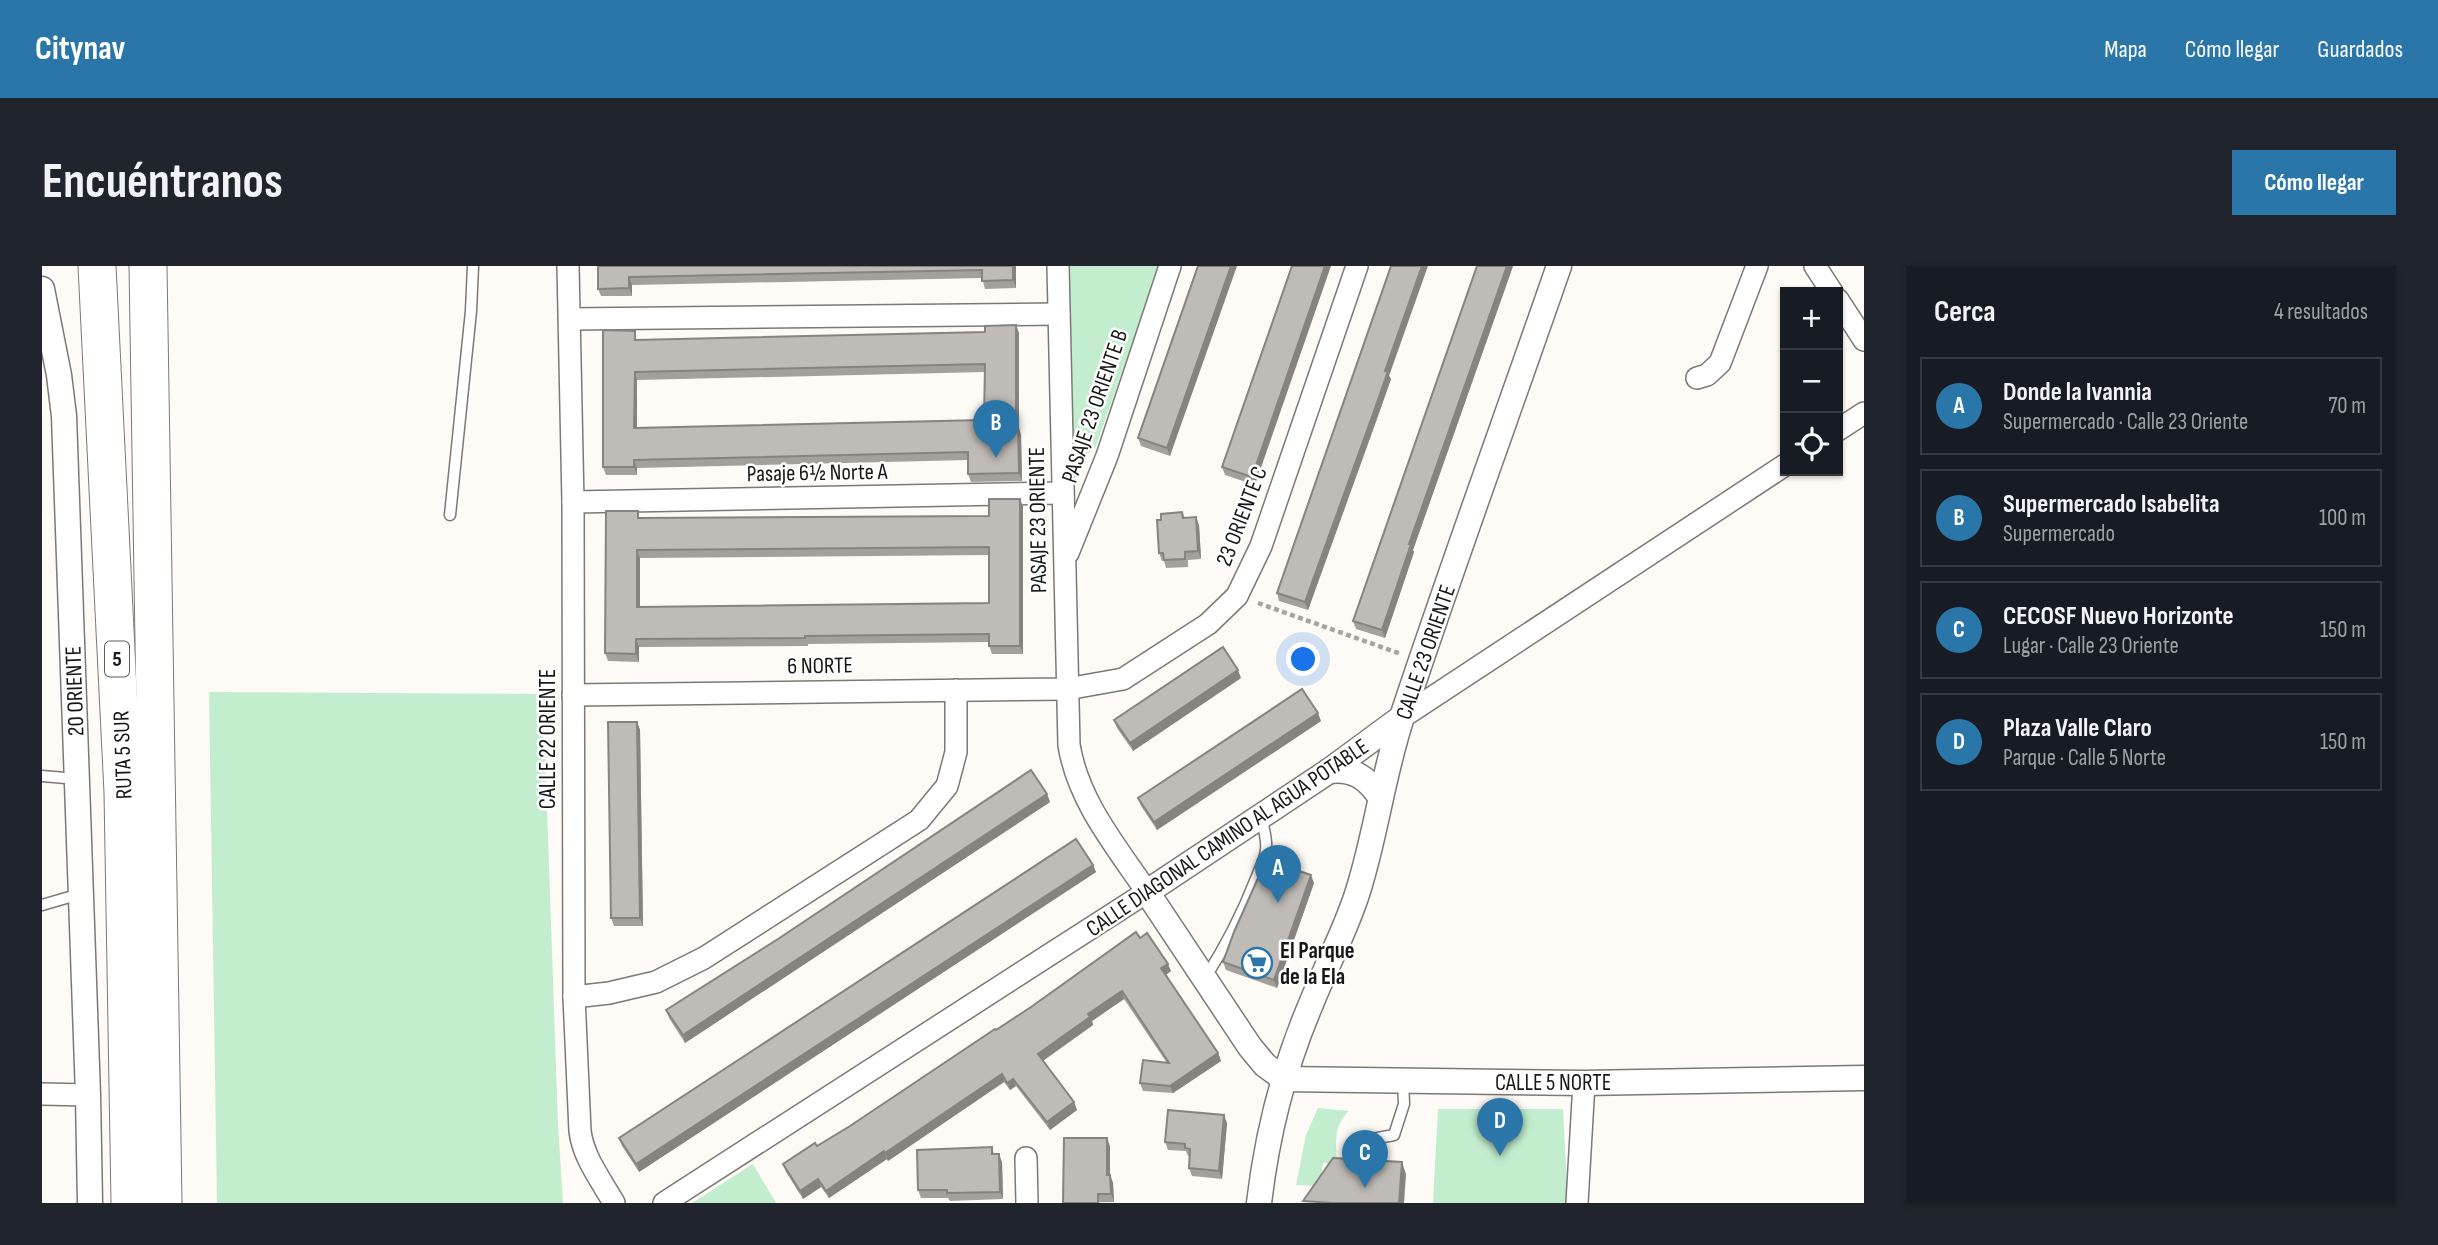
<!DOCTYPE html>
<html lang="es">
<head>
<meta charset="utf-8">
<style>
	:root { --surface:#171b24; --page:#20242c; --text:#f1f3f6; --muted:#9ea1a6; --line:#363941; --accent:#2b76a9 }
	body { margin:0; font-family:"Sofia Sans Condensed",sans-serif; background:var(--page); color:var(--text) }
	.controls { position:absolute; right:21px; top:21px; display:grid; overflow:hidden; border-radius:0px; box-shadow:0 2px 5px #0004 }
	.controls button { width:63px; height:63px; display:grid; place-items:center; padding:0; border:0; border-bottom:2px solid var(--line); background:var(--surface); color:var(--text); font:35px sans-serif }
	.you { position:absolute; left:1262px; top:394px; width:24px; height:24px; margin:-18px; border:5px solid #fff; border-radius:50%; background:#1a73e8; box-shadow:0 0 0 10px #1a73e833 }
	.badge { display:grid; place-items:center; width:46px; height:46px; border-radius:50%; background:var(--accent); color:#fff; font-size:23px; font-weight:700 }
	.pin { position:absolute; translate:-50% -58px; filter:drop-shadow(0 2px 4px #0008) }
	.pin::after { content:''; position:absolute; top:37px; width:24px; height:21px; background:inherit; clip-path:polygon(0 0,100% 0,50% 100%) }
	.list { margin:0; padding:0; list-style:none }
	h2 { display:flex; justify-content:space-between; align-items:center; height:91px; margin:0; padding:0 28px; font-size:30px }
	h2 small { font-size:23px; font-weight:400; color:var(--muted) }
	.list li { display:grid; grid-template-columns:46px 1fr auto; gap:21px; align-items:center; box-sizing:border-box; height:98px; margin:0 14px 14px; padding:0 14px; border:2px solid var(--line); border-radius:0px }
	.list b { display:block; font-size:26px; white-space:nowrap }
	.list p { margin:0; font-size:23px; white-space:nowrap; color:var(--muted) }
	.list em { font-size:23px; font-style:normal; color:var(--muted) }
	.icon { flex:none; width:38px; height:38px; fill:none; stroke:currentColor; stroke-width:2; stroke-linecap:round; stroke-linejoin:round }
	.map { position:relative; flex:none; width:1822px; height:937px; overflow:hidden; border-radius:0px }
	header { display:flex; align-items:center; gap:42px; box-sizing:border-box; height:98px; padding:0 35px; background:var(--accent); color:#fff }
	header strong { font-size:33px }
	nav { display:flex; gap:38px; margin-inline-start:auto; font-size:24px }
	.intro { display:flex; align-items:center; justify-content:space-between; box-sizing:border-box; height:168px; padding:0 42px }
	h1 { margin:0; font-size:49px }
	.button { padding:18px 32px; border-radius:0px; background:var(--accent); color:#fff; font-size:24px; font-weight:700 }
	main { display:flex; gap:42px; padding:0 42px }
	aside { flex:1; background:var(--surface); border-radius:0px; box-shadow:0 2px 5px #0004 }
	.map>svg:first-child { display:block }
	.green { fill:#c2eecf }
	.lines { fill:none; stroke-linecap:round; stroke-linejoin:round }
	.service-casing { stroke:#7c7975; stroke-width:13 }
	.minor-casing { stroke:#7c7975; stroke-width:24 }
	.tertiary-casing { stroke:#7c7975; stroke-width:27 }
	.motorway-casing { stroke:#7c7975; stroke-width:39 }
	.path { stroke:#a7a4a0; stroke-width:4.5; stroke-dasharray:5 3.5; stroke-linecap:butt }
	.service { stroke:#fff; stroke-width:10 }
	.minor { stroke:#fff; stroke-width:21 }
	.tertiary { stroke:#fff; stroke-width:24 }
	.motorway { stroke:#fff; stroke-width:37 }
	.wall { fill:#a4a19d; fill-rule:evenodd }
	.shaded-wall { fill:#868380 }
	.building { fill:#bfbbb7; stroke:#868380; stroke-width:2; fill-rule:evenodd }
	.labels { text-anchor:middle; stroke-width:5; stroke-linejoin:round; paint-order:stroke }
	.shield { fill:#fff; stroke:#5d5d5b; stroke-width:2 }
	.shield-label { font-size:21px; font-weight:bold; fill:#181715 }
	.street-label { font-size:23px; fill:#181715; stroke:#fff }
	.poi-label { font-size:23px; font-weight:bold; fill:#181715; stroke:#fff; text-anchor:start }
</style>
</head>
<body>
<header>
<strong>Citynav</strong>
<nav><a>Mapa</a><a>Cómo llegar</a><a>Guardados</a></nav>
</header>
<div class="intro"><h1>Encuéntranos</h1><a class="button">Cómo llegar</a></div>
<main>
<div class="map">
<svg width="1822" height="937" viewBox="0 0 1822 937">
	<rect width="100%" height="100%" fill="#fefaf5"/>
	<g class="green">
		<polygon points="1028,0 1117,0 1054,180 1025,207"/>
		<polygon points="167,426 501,428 516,858 521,937 175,937"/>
		<path d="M 1276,842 L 1307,845 C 1291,860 1294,877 1295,898 L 1281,897 L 1277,920 L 1254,919 L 1264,869 Z"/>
		<polygon points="1396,843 1521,843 1526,937 1391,937"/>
		<polygon points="711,898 734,937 650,937"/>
	</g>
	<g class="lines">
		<g class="service-casing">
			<g id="service">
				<polyline points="408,249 429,45 431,0"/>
				<polyline points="0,510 35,513"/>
				<polyline points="0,639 38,628"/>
				<path d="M 1163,712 C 1184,680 1201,646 1215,610 C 1218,602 1223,594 1224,584 C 1225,574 1222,562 1219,552"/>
				<polyline points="1314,876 1352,869 1362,838 1361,815"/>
			</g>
		</g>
		<g class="minor-casing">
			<g id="minor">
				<path d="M 526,0 L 531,236 L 532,731 L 538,865 C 541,891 559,914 572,937"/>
				<polyline points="1773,0 1790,26"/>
				<polyline points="1796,34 1822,74"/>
				<polyline points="528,53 1017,48"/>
				<polyline points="1655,112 1665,109 1678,97 1715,0"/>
				<polyline points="1796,164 1822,147"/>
				<polyline points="531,236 1020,227"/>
				<polyline points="1026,287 1065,190 1128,0"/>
				<polyline points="531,429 1025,423 1081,413 1166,358 1195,330 1219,280 1315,0"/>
				<polyline points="1359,452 1743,199"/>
				<polyline points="532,731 567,727 614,716 662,692 877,554 905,520 914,486 914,424"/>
				<polyline points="0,828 46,829"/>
				<polyline points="984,892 985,937"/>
				<path d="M 622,937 L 1105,626 C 1074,580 1036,535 1027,479 L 1016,0"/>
				<polyline points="1535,937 1542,817"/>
			</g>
		</g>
		<g class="tertiary-casing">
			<g id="tertiary">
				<polyline points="0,23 17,109 22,150 46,829 48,937"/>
				<path d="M 1287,505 C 1310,502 1325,511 1338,531"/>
				<polyline points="1242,813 1542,817 1822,812"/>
				<polyline points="1242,813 1223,799 1208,781 1105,626 1287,505 1359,452"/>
				<path d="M 1217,937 C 1225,869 1242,801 1269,738 C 1284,700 1304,664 1316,625 C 1334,568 1341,508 1360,451 C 1410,300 1465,150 1517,0"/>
			</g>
		</g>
		<g class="motorway-casing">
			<g id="motorway">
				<polyline points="55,0 81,526 88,937"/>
				<polyline points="106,0 121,937"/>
			</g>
		</g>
		<polyline class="path" points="1216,337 1359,388"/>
		<use href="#service" class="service"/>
		<use href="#minor" class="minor"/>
		<use href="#tertiary" class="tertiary"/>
		<use href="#motorway" class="motorway"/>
	</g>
	<g class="wall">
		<polygon points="556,0 974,0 974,22 943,23 940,12 590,19 590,30 559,30 556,23"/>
		<polygon points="1156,0 1128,190 1099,180 1096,172"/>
		<polygon points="1250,0 1213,219 1183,209 1180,201"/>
		<polygon points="1435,0 1471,0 1371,284 1372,286 1343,372 1314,363 1311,355"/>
		<path d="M 977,67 L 977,162 L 979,169 L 980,215 L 929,216 L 926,208 L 926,194 L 595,202 L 595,209 L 564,209 L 561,201 L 596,72 L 596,74 ZM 943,106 L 942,154 L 595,162 L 595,114 Z"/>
		<polygon points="1347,110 1349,113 1334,156 1266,344 1237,335 1235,327"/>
		<path d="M 978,233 L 981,241 L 981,388 L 950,388 L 947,380 L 947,376 L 766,378 L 766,380 L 597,381 L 597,396 L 566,395 L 563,387 L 598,252 L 947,250 ZM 947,289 L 947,337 L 598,341 L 598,292 Z"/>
		<polygon points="1140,246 1143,252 1157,259 1159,293 1146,294 1146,301 1124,302 1122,295 1120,295 1117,287 1119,254"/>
		<polygon points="1199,412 1091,485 1075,462 1072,454"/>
		<polygon points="1279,455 1115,564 1099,540 1096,532"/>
		<polygon points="595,456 598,464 601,660 572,660 569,652"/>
		<polygon points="1005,528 1008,536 643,777 627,752 624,744"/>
		<polygon points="1051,599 1054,606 597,906 580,880 577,872"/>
		<polygon points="1272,617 1235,722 1184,704 1181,696"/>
		<polygon points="1098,672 1129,705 1124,709 1176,787 1179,795 1131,827 1101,825 1098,817 1125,797 1082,733 1050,755 1051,759 1001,795 1032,836 1035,844 1008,864 974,820 968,824 962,816 846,895 845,893 787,932 779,921 761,933 744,906 741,898 775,880 808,860"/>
		<polygon points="1185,857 1180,913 1150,910 1147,902 1148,890 1146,890 1144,885 1126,884 1123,876"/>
		<polygon points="1068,880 1068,909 1071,917 1072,936 1021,937"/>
		<polygon points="950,881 952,888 960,896 961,933 908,935 906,932 879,932 876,924"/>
	</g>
	<g class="shaded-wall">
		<polygon points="971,0 974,0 974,22 971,14"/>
		<polygon points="1189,0 1195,0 1128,190 1125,182"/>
		<polygon points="1283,0 1289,0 1213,219 1210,211"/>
		<polygon points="1380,0 1386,0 1347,110 1349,113 1266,344 1263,336"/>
		<polygon points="1465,0 1471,0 1371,284 1372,286 1343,372 1340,364 1367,278"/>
		<polygon points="587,11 590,19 590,30 587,22"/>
		<polygon points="974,59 977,67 977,162 979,169 980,215 977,207 974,161"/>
		<polygon points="593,106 595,114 595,170 592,162"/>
		<polygon points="592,194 595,202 595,209 592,201"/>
		<polygon points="978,233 981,241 981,388 978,380"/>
		<polygon points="1154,251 1157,259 1159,293 1156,285"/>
		<polygon points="595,284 598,292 598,349 595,341"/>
		<polygon points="594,373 597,381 597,396 594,388"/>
		<polygon points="1196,404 1199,412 1091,485 1088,477"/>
		<polygon points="1276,447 1279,455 1115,564 1112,556"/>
		<polygon points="595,456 598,464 601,660 598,652"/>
		<polygon points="1005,528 1008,536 643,777 641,769"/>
		<polygon points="1051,599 1054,606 597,906 594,898"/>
		<polygon points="1269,609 1272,617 1235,722 1232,714"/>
		<polygon points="1126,698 1129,705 1122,710 1119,702"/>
		<polygon points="1080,725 1082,733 1050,755 1051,759 999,796 996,788 1046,748"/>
		<polygon points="1176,787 1179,795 1131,827 1128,820"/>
		<polygon points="960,808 962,816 846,895 843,887"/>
		<polygon points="971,813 974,820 968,824 965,817"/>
		<polygon points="1032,836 1035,844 1008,864 1005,856"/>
		<polygon points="1182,849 1185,857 1180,913 1177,905"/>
		<polygon points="1065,872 1068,880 1068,917 1065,909"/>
		<polygon points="842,885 845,893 787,932 784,925"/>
		<polygon points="957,888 960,896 961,933 958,926"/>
		<polygon points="1360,896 1364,908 1362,937 1357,937"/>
		<polygon points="1068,909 1071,917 1072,936 1069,928"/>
		<polygon points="776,913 779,921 761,933 758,925"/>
	</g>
	<g class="building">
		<polygon points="556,0 971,0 971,14 940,15 940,4 587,11 587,22 556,23"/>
		<polygon points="1156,0 1189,0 1125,182 1096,172"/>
		<polygon points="1250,0 1283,0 1210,211 1180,201"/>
		<polygon points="1349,0 1380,0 1343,105 1346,105 1331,148 1263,336 1235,327"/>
		<polygon points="1435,0 1465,0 1367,278 1369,278 1340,364 1311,355"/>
		<path d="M 974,59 L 974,161 L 976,161 L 977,207 L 926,208 L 926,186 L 592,194 L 592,201 L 561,201 L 561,64 L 593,65 L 593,74 L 943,66 L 943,60 ZM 943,98 L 942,154 L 592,162 L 593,106 Z"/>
		<path d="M 947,233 L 978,233 L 978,380 L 947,380 L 947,368 L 763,370 L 763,372 L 594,373 L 594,388 L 563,387 L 564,245 L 596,245 L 596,252 L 947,250 ZM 947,281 L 947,337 L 595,341 L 595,284 Z"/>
		<polygon points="1140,246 1141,252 1154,251 1156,285 1143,286 1143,293 1122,294 1121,287 1117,287 1115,254 1119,254 1119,248"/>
		<polygon points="1181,381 1196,404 1088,477 1072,454"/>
		<polygon points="1260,423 1276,447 1112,556 1096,532"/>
		<polygon points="566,456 595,456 598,652 569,652"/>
		<polygon points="989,504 1005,528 641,769 624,744 736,673"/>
		<polygon points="1034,573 1051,599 594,898 577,872"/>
		<polygon points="1224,594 1269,609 1232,714 1181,696 1192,666"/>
		<polygon points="1094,666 1098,672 1105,667 1126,698 1119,702 1176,787 1128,820 1098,817 1101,794 1127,797 1080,725 1046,748 1048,751 996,788 1032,836 1005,856 971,813 965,817 960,808 843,887 842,885 784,925 776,913 758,925 741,898 773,877 775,880 808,860 953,763 954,764 989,741"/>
		<polygon points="1126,844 1182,849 1177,905 1147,902 1148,883 1143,882 1143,878 1123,876"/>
		<polygon points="1022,872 1065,872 1065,909 1068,909 1069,928 1056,928 1056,937 1021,937"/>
		<polygon points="950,881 950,888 957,888 958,926 905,927 905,924 876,924 875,884"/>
		<polygon points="1291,892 1360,896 1357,937 1290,937 1261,935"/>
	</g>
	<defs>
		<g id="supermarket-ring" transform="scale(1.575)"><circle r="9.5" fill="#fff" stroke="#2b76a9" stroke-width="1.5"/><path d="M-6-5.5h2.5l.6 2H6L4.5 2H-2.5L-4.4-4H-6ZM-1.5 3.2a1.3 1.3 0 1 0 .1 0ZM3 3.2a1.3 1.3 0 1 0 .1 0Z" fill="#2b76a9"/></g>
	</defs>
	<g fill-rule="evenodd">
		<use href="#supermarket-ring" x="1215" y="697"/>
	</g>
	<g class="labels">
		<rect class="shield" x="63" y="375.5" width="24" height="35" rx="5"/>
		<g class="shield-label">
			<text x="75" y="400">5</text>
		</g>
		<g class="street-label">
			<text transform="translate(1052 140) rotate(-71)" y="8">PASAJE 23 ORIENTE B</text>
			<text transform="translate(775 206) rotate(-1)" y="8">Pasaje 6½ Norte A</text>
			<text transform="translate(1199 250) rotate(-69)" y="8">23 ORIENTE C</text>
			<text transform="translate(995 254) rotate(-91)" y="8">PASAJE 23 ORIENTE</text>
			<text transform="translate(1383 386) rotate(-71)" y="8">CALLE 23 ORIENTE</text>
			<text transform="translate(778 399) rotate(-1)" y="8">6 NORTE</text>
			<text transform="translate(32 425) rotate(-92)" y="8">20 ORIENTE</text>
			<text transform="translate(505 473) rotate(-90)" y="8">CALLE 22 ORIENTE</text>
			<text transform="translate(80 489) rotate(-92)" y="8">RUTA 5 SUR</text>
			<text transform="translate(1185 571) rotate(-34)" y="8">CALLE DIAGONAL CAMINO AL AGUA POTABLE</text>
			<text x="1511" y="824">CALLE 5 NORTE</text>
		</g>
		<g class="poi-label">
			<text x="1238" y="692">El Parque<tspan x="1238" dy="26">de la Ela</tspan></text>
		</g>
	</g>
</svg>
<div class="controls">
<button>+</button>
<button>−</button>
<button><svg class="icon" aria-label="locate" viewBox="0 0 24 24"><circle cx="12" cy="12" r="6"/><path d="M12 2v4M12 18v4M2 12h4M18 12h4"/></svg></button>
</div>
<div class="you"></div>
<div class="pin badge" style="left:1236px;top:637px">A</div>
<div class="pin badge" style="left:954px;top:192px">B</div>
<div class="pin badge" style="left:1323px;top:922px">C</div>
<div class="pin badge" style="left:1458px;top:890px">D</div>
</div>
<aside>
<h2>Cerca<small>4 resultados</small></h2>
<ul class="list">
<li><span class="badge">A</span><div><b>Donde la Ivannia</b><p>Supermercado · Calle 23 Oriente</p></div><em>70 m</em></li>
<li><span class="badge">B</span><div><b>Supermercado Isabelita</b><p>Supermercado</p></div><em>100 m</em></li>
<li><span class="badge">C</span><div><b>CECOSF Nuevo Horizonte</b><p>Lugar · Calle 23 Oriente</p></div><em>150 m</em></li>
<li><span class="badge">D</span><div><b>Plaza Valle Claro</b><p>Parque · Calle 5 Norte</p></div><em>150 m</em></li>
</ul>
</aside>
</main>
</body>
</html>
